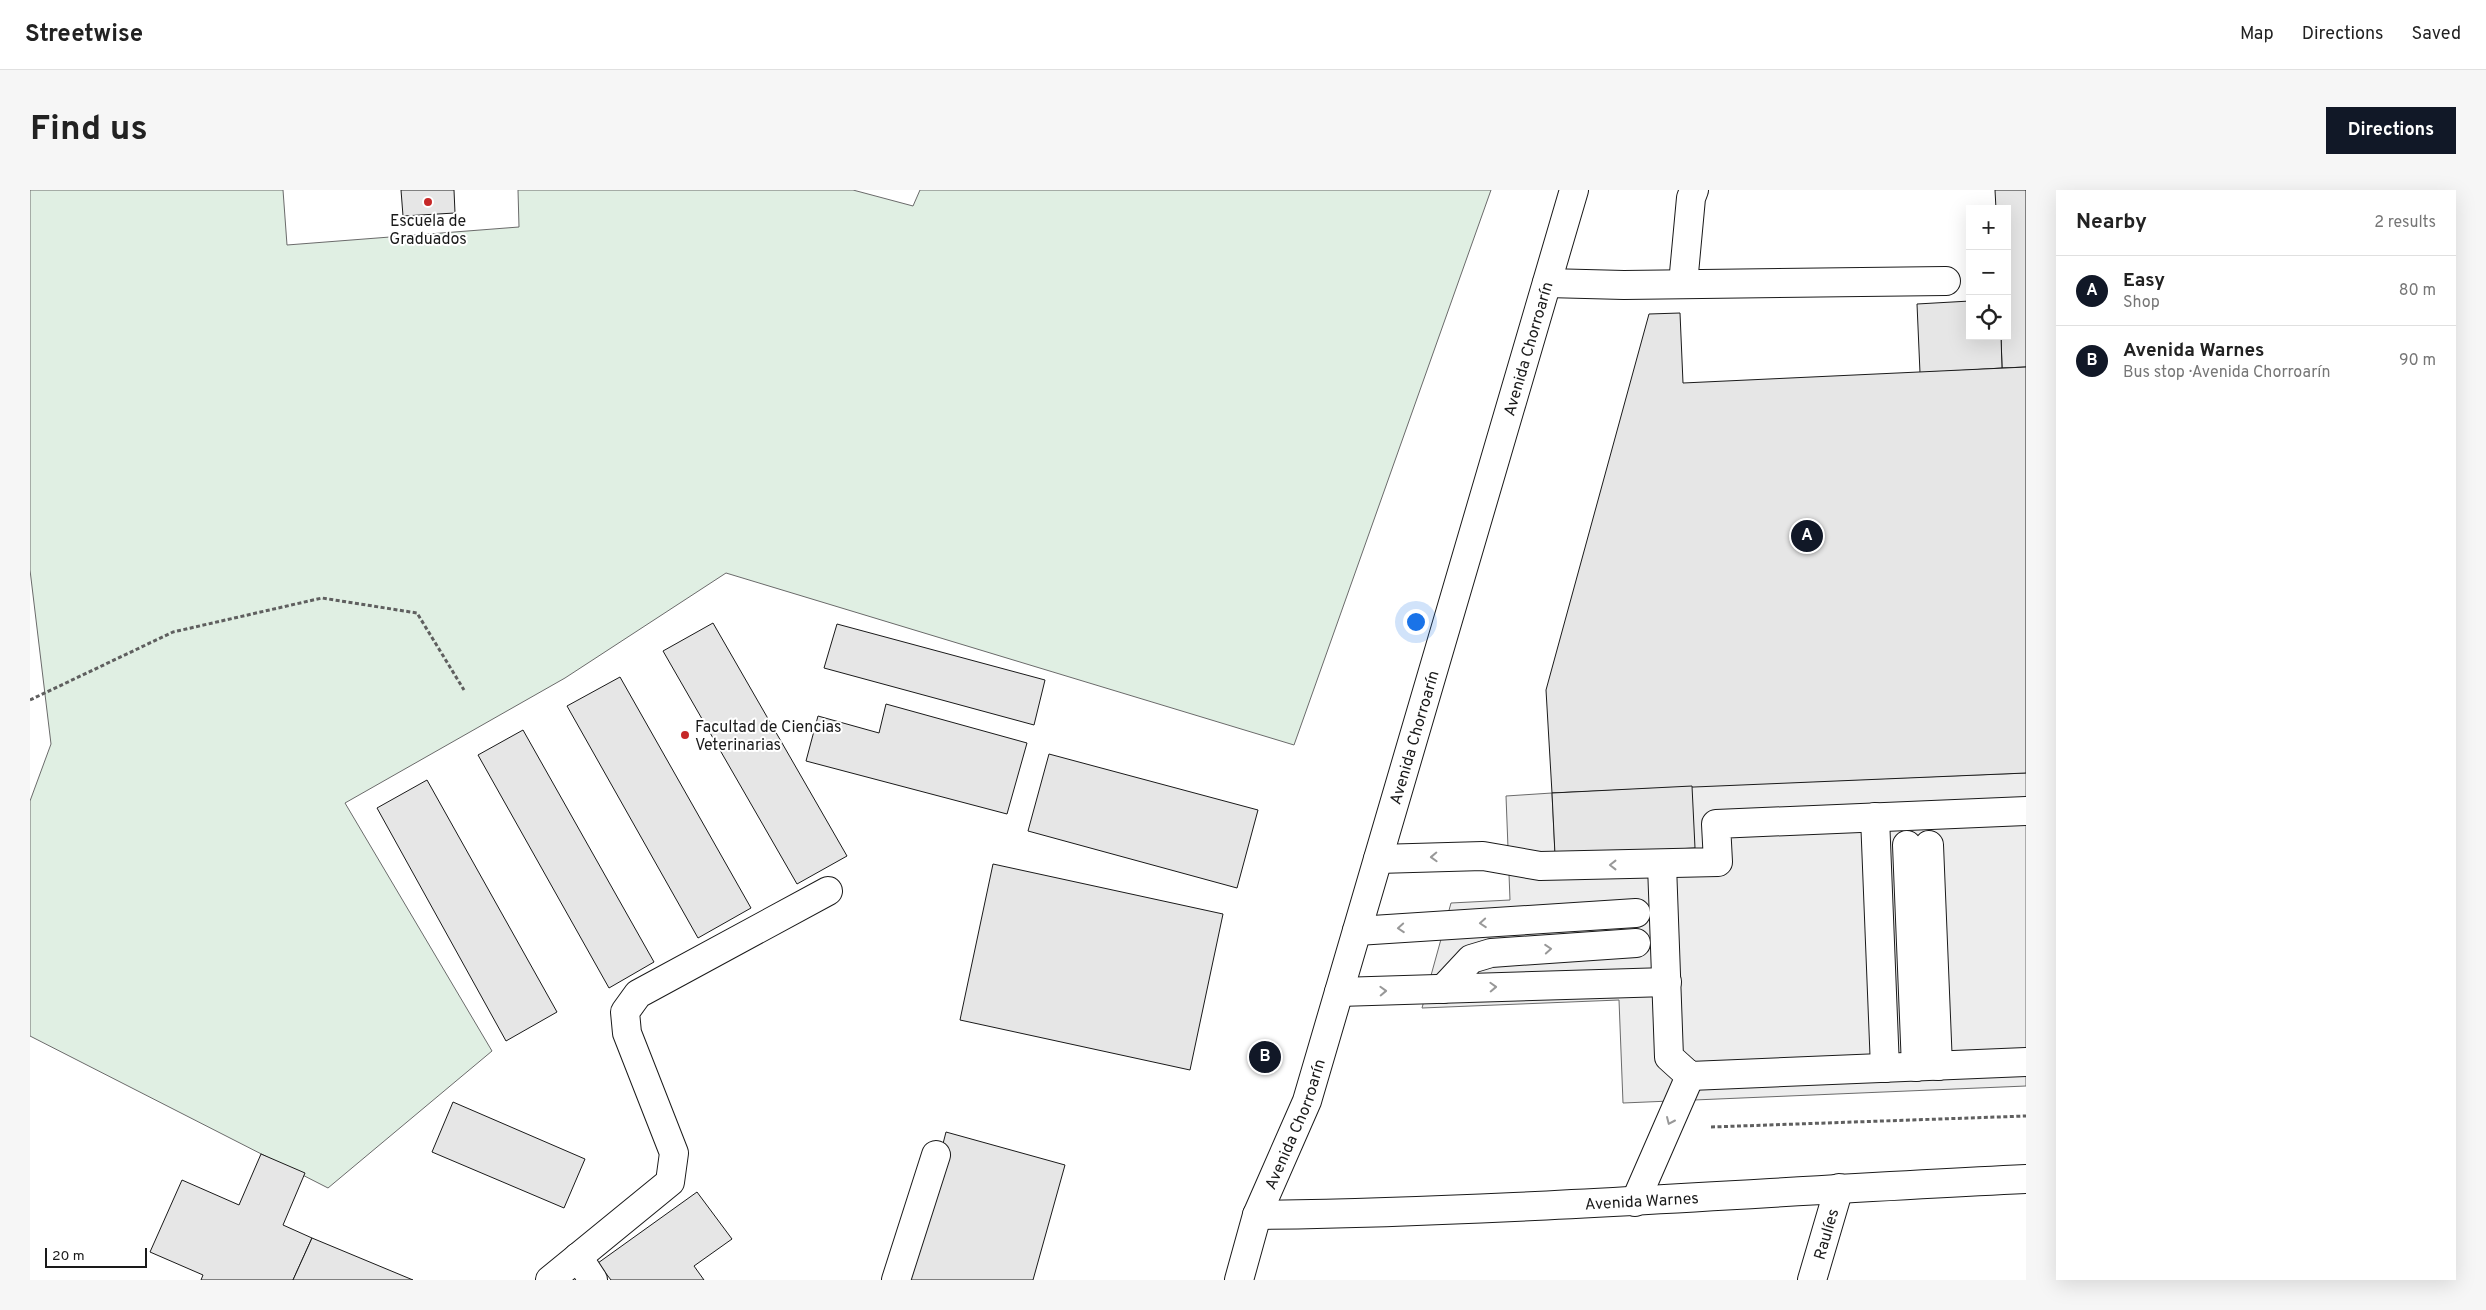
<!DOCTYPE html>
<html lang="en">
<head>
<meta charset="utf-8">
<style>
	:root { --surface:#fff; --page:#f6f6f6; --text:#222; --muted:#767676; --line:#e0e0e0; --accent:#111827 }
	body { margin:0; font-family:Overpass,sans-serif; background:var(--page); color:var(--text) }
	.controls { position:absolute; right:15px; top:15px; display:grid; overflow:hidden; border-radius:0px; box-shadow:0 5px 20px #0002 }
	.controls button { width:45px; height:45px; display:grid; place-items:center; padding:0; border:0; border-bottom:1px solid var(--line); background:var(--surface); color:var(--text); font:25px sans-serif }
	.scale { position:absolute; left:15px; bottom:12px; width:102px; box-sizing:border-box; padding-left:5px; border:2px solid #1a1a1a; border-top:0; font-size:14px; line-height:18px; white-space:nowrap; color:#1a1a1a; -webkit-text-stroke:4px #fff; paint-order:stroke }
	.you { position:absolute; left:1385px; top:431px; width:18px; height:18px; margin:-12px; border:4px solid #fff; border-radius:50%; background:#1a73e8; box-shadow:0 0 0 8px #1a73e833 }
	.badge { display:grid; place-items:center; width:32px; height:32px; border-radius:50%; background:var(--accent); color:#fff; font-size:16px; font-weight:700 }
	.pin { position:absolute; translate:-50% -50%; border:2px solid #fff; box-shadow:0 1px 5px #0006 }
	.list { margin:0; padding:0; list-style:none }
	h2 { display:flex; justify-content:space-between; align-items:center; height:65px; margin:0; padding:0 20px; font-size:21px }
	h2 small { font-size:16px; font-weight:400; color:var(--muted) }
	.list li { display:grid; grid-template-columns:32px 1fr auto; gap:15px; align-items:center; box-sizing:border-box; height:70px; padding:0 20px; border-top:1px solid var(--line) }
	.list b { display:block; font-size:19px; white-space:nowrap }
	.list p { margin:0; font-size:16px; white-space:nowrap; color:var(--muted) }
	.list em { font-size:16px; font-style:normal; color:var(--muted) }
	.icon { flex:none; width:28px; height:28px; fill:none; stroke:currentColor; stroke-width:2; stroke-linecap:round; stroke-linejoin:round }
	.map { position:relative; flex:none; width:1996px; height:1090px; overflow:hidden; border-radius:0px }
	header { display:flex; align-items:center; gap:30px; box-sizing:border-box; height:70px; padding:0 25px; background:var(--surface); border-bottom:1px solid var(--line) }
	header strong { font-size:24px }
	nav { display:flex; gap:28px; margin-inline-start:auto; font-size:18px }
	.intro { display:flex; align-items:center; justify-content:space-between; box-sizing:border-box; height:120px; padding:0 30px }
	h1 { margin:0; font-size:35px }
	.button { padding:12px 22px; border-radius:0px; background:var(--accent); color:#fff; font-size:18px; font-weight:700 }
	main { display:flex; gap:30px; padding:0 30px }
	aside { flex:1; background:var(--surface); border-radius:0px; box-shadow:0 5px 20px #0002 }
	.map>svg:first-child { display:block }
	.green { fill:#e0efe3; stroke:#6a6a6a }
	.parking { fill:#ededed; stroke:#6a6a6a }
	.building { fill:#e6e6e6; stroke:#1a1a1a }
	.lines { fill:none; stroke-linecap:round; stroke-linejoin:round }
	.minor-casing { stroke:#1a1a1a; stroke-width:30 }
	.major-casing { stroke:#1a1a1a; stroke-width:30 }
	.path { stroke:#5f5f5f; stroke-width:3; stroke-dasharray:4 2.5; stroke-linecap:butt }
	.minor { stroke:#fff; stroke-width:28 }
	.major { stroke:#fff; stroke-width:28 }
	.oneway { stroke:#989898 }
	.poi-dot { fill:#c62828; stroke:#fff; stroke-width:2 }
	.labels { text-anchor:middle; stroke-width:4; stroke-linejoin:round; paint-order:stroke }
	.poi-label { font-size:16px; fill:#1a1a1a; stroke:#fff }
	.street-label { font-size:16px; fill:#1a1a1a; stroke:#fff }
</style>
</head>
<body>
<header>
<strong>Streetwise</strong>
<nav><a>Map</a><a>Directions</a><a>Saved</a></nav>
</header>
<div class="intro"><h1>Find us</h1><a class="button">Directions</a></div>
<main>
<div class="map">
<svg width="1996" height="1090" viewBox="0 0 1996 1090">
	<rect width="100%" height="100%" fill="#fff"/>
	<polygon class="green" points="0,0 253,0 257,55 489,37 488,0 823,0 883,16 890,0 1461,0 1264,555 696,383 535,488 315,613 462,861 298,998 0,846 0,611 21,554 0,380"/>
	<polygon class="parking" points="1996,583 1996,896 1593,913 1589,810 1392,818 1421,713 1480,710 1476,606 1522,603 1525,664 1662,596"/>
	<g class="building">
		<polygon points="371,0 424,0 425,23 373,26"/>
		<polygon points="1965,0 1996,0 1996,177 1972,178 1971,146 1977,146 1977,19 1966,19"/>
		<polygon points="1940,111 1940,146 1971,146 1972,178 1890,183 1887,114"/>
		<polygon points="1650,123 1653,193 1996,177 1996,583 1522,603 1516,500 1619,124"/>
		<polygon points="683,433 817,666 767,694 633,461"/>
		<polygon points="807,434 1015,490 1004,535 794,478"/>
		<polygon points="590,487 721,718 668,748 537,516"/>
		<polygon points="856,514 997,553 977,624 776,571 788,526 849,543"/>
		<polygon points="493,540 624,772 579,798 448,565"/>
		<polygon points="1019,564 1228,620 1207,698 998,641"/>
		<polygon points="397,590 527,822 476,851 347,618"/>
		<polygon points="1662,596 1665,658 1525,665 1522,603"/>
		<polygon points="963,674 1193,724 1160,880 930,830"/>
		<polygon points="423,912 555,969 534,1018 402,962"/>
		<polygon points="916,942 1035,975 1003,1090 878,1090"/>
		<polygon points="231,964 275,983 253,1035 282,1048 263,1090 171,1090 173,1085 120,1062 152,990 209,1015"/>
		<polygon points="667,1002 702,1049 664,1076 674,1090 581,1090 568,1073"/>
		<polygon points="282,1048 383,1090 263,1090"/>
	</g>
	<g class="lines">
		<g class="minor-casing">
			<g id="minor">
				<polyline points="1517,93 1594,95 1916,91"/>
				<polyline points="1653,94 1661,8 1664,0"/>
				<polyline points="1845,627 1855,878"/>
				<polyline points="1877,655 1886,877"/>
				<polyline points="1899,655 1908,876"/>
				<polyline points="1348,669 1453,666 1510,676 1688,672 1686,634 1996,621"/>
				<polyline points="1632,675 1639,867 1660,886 1996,872"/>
				<polyline points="1327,741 1606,723"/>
				<polyline points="1413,799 1441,769 1461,763 1606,753"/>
				<polyline points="1309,802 1637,792"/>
				<polyline points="1605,1012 1660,886"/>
				<polyline points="548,1067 563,1090"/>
				<polyline points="520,1090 640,992 644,963 597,843 595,822 608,804 798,701"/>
				<polyline points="866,1090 906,965"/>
				<path id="s1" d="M 1782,1090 L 1809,998"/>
			</g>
		</g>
		<g class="major-casing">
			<g id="major">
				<path id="s2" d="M 1227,1025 C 1484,1022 1740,1001 1996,989"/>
				<path id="s3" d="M 1209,1090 L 1227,1025 L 1277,911 L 1544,0"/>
			</g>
		</g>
		<g class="path">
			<polyline points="0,510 143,442 292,408 387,423 434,500"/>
			<polyline points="1681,937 1996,926"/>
		</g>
		<use href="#minor" class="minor"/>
		<use href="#major" class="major"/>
	</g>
	<defs><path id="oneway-chevron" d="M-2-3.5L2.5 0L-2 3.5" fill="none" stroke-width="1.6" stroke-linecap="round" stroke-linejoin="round" transform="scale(1.25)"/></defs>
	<g class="oneway">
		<use href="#oneway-chevron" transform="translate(1404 667) rotate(178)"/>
		<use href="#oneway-chevron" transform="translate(1583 675) rotate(180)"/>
		<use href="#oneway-chevron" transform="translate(1453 733) rotate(176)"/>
		<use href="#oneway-chevron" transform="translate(1371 738) rotate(176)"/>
		<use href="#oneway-chevron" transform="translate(1518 759) rotate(-4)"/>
		<use href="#oneway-chevron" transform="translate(1463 797) rotate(-2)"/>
		<use href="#oneway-chevron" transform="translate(1353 801) rotate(-2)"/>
		<use href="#oneway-chevron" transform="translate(1640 931) rotate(114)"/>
	</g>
	<g class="poi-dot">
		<circle cx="398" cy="12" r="5"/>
		<circle cx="655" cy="545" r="5"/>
	</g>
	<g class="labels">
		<g class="poi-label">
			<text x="398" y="36">Escuela de<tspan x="398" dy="18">Graduados</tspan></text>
			<text x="665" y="542" text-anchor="start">Facultad de Ciencias<tspan x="665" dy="18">Veterinarias</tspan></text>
		</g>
		<g class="street-label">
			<text dy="6" stroke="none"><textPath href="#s3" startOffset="976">Avenida Chorroarín</textPath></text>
			<text dy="6" stroke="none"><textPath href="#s3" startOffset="571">Avenida Chorroarín</textPath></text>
			<text dy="6" stroke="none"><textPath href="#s3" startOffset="166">Avenida Chorroarín</textPath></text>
			<text dy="6" stroke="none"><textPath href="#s2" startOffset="385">Avenida Warnes</textPath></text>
			<text dy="6" stroke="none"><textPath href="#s1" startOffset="48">Raulíes</textPath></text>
		</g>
	</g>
</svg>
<div class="controls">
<button>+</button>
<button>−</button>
<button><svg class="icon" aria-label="locate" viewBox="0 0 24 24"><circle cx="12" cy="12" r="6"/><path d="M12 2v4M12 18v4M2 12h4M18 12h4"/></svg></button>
</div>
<div class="scale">20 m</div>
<div class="you"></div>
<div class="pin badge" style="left:1777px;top:346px">A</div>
<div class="pin badge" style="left:1235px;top:867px">B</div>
</div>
<aside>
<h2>Nearby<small>2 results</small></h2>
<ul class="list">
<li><span class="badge">A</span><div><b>Easy</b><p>Shop</p></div><em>80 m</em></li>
<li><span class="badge">B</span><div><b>Avenida Warnes</b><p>Bus stop · Avenida Chorroarín</p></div><em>90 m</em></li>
</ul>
</aside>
</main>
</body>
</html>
